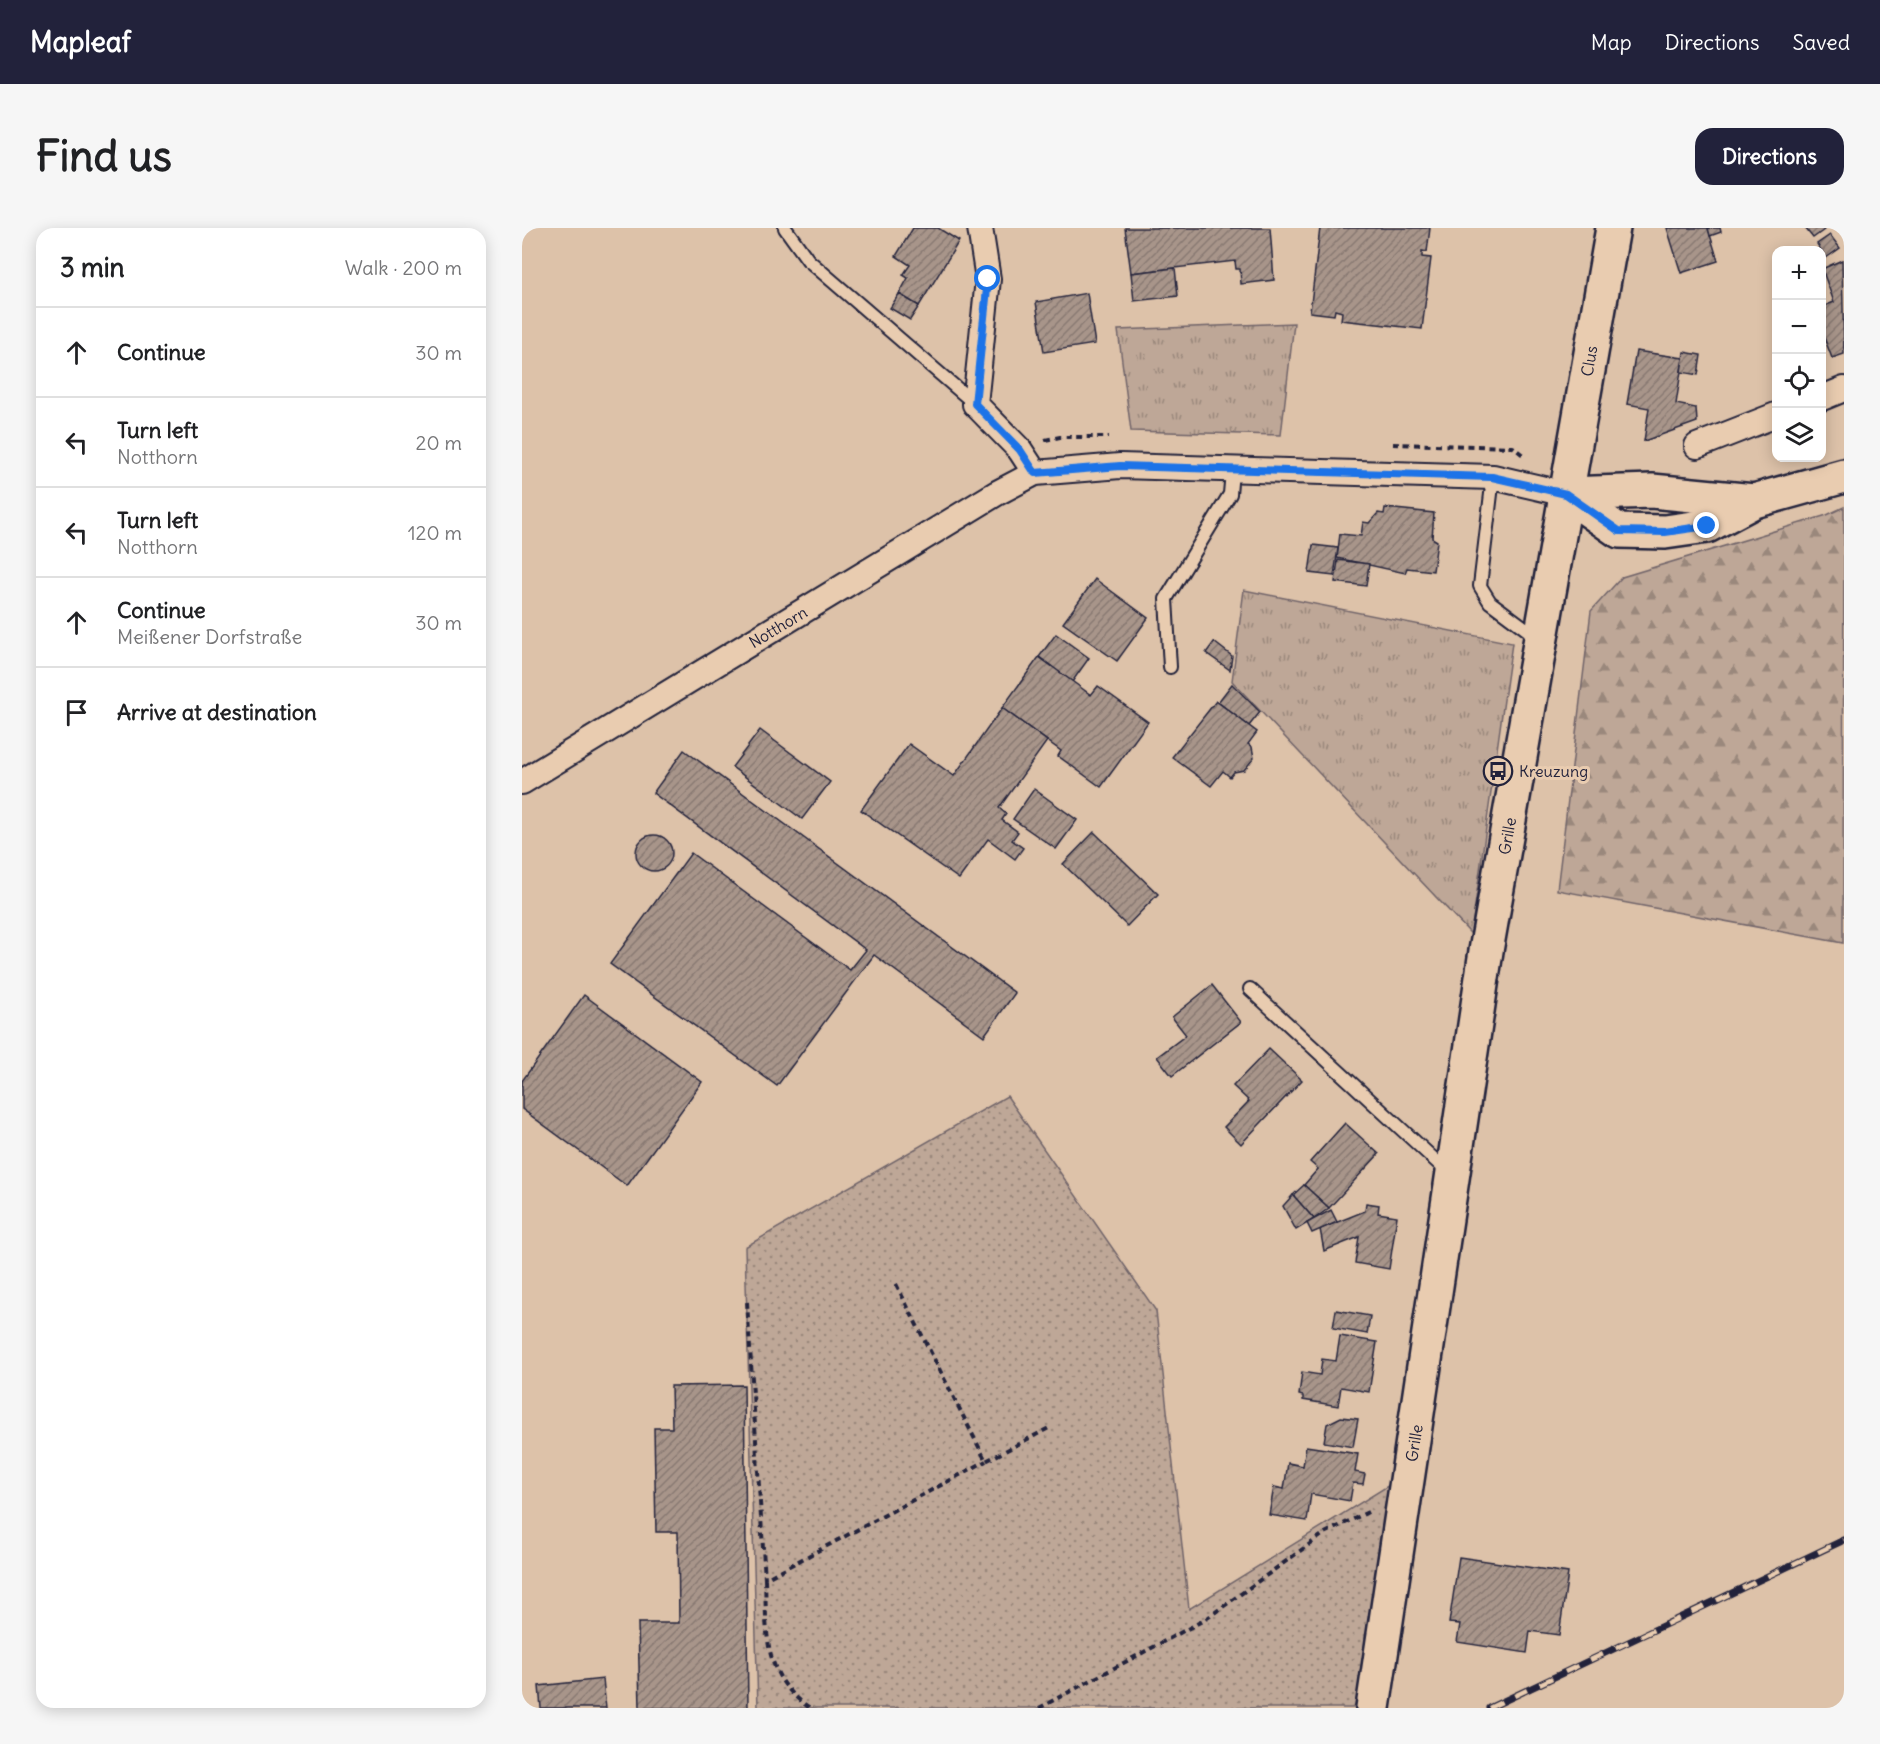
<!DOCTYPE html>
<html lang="en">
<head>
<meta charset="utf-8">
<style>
	:root { --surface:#fff; --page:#f6f6f6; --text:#202124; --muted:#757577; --line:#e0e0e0; --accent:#22223b }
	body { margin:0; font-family:Delius,sans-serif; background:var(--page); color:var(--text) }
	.controls { position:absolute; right:18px; top:18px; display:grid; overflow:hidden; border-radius:12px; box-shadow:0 3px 15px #0003 }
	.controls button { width:54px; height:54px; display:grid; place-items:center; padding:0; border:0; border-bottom:2px solid var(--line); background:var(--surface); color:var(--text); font:30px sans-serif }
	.stop { position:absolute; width:18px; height:18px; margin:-14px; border:4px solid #1a73e8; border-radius:50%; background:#fff }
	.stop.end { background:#1a73e8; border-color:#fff; box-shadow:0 2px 6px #0008 }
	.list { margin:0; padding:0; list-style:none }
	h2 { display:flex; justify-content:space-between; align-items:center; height:78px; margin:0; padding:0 24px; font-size:26px }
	h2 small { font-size:20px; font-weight:400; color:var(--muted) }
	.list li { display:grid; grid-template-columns:39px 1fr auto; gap:18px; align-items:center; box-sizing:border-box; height:90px; padding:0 24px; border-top:2px solid var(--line) }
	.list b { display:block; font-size:22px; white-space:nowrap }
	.list p { margin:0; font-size:20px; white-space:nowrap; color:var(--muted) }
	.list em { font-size:20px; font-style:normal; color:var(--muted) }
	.icon { flex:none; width:33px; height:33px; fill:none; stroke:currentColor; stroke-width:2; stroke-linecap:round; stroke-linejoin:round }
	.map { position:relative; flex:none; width:1322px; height:1480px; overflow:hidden; border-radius:18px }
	header { display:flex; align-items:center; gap:36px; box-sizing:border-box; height:84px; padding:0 30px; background:var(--accent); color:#fff }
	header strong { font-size:28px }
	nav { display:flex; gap:33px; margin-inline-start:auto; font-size:21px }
	.intro { display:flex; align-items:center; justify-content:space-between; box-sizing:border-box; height:144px; padding:0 36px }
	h1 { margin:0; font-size:42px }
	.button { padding:15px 27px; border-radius:18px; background:var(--accent); color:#fff; font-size:21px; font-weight:700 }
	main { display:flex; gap:36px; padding:0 36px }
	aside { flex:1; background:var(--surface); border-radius:18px; box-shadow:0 3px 15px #0003 }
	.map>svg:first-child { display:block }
	.grass { fill:url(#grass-tufts); stroke:#706469; stroke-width:1.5 }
	.forest { fill:url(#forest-firs); stroke:#706469; stroke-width:1.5 }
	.garden { fill:url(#garden-dots); stroke:#706469; stroke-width:1.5 }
	.building { fill:url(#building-hatch); stroke:#22223b; stroke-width:1.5 }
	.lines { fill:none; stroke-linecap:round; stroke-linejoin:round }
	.lane-casing { stroke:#22223b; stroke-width:16 }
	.street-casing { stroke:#22223b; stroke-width:28 }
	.secondary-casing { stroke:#22223b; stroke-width:38 }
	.path { stroke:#22223b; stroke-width:4; stroke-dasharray:6 4.5; stroke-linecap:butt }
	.lane { stroke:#e9ccb0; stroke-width:12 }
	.street { stroke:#e9ccb0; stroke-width:24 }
	.secondary { stroke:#e9ccb0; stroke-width:33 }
	.rail-casing { stroke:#22223b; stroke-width:7 }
	.rail { stroke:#e9ccb0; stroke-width:4.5; stroke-dasharray:14; stroke-linecap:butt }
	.route { stroke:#1a73e8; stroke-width:8 }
	.labels { text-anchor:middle; stroke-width:6; stroke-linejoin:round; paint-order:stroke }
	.street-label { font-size:16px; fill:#22223b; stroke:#e9ccb0 }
	.poi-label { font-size:16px; fill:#22223b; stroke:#e9ccb0; text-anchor:start }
</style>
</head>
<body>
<header>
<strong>Mapleaf</strong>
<nav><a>Map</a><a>Directions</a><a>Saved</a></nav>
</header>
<div class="intro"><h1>Find us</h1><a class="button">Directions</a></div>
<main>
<aside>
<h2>3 min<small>Walk · 200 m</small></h2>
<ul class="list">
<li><svg class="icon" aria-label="ahead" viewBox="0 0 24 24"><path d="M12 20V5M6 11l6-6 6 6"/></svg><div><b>Continue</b></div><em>30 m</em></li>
<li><svg class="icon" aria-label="left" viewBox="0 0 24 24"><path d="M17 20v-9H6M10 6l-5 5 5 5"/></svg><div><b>Turn left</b><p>Notthorn</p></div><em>20 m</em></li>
<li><svg class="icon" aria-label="left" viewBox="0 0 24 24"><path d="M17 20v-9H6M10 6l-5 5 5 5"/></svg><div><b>Turn left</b><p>Notthorn</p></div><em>120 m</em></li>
<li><svg class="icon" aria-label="ahead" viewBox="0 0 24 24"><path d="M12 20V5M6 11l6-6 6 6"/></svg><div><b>Continue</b><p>Meißener Dorfstraße</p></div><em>30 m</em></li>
<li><svg class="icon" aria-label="arrive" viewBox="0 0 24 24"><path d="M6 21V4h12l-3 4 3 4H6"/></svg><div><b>Arrive at destination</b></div></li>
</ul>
</aside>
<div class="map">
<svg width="1322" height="1480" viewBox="0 0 1322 1480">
	<defs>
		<pattern id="grass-tufts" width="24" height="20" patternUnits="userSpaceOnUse" patternTransform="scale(1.5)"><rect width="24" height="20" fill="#bea797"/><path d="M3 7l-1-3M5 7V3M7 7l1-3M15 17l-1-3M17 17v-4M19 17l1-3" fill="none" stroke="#9a887c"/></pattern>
		<pattern id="forest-firs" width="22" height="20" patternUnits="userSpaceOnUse" patternTransform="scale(1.5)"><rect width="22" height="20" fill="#bea797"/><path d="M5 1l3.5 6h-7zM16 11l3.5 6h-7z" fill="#9a887c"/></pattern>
		<pattern id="garden-dots" width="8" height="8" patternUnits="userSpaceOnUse" patternTransform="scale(1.5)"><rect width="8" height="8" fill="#bea797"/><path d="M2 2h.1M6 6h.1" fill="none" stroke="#9a887c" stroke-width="1.8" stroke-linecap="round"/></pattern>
		<pattern id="building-hatch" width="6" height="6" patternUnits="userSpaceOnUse" patternTransform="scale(1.5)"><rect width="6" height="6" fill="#a8958a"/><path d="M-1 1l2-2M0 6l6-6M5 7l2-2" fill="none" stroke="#887972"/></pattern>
	</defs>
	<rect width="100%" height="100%" fill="#ddc2a9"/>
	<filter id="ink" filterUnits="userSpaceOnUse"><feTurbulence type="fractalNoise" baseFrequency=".0167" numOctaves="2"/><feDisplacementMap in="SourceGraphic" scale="12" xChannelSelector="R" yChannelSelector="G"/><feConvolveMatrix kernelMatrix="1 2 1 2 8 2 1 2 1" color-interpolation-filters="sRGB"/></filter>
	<g filter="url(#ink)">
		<g class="grass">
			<polygon points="772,95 759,207 609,203 596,102"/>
			<polygon points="722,362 990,415 949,706 710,453"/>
		</g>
		<polygon class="forest" points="1322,279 1321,715 1035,662 1069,383 1100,349 1305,287"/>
		<polygon class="garden" points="485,868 634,1083 667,1381 885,1246 851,1480 236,1480 223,1019"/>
		<g class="building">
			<polygon points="391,0 416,0 437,13 397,78 377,66 386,50 381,47 388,37 374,28"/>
			<polygon points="603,0 748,0 752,52 719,56 718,41 714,41 713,33 609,45"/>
			<polygon points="798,0 908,0 905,24 900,23 900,29 909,30 900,101 819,92 820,84 813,82 812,87 788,84"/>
			<polygon points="1145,0 1186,0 1196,33 1159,45"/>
			<polygon points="1186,0 1198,0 1199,4 1188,8"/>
			<polygon points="1283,0 1300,0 1302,2 1291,10"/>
			<polygon points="1308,7 1318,20 1304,30 1295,16"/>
			<polygon points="1320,32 1322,126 1310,130 1300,104 1300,79 1312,74 1300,41"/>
			<polygon points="653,40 656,68 612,73 609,45"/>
			<polygon points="565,65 573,116 522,124 514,74"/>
			<polygon points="377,66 397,78 388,92 368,80"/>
			<polygon points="1114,123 1161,130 1154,176 1174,180 1175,194 1122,213 1127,180 1105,176"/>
			<polygon points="1162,124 1179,127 1176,147 1159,144"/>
			<polygon points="863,280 912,285 910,310 915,313 911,343 885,340 883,345 815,330 818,306 839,308 841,294 847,295 856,285 862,286"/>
			<polygon points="791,317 816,320 812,348 787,345"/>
			<polygon points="816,332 847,336 844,358 813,354"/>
			<polygon points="573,351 626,390 595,433 541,395"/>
			<polygon points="534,406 567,430 550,454 517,429"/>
			<polygon points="692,414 710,428 708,442 684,425"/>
			<polygon points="517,429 569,467 576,458 626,494 579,559 536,528 539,523 480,480"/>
			<polygon points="710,456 738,484 727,498 696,474"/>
			<polygon points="694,473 735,504 726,516 730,519 732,530 722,542 712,544 708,549 701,543 689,558 650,529"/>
			<polygon points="480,480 525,513 477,580 484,586 480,592 496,604 490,612 501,620 493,631 466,611 437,651 339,582 387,516 432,548"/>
			<polygon points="238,502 308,554 280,591 210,539"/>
			<polygon points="162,522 493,765 462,808 352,727 255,858 88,736 169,625 328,742 344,722 131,565"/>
			<polygon points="512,561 555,592 534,621 491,591"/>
			<polygon points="572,604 636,666 605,698 541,636"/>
			<circle cx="132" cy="625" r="18"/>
			<polygon points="690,757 719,794 650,848 635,829 664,807 650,789"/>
			<polygon points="62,767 180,854 105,958 0,881 0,853"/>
			<polygon points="747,821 780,852 719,916 702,899 727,873 711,858"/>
			<polygon points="823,895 857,926 807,980 782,957 796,941 788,934"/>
			<polygon points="782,957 807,980 792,991 771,967"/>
			<polygon points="771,967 792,991 774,1002 761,978"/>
			<polygon points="844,975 857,977 856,985 875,988 867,1041 833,1035 837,1009 802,1023 798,1001 843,983"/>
			<polygon points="809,982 815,994 790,1005 785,995"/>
			<polygon points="814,1082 848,1088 845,1106 811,1100"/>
			<polygon points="818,1108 855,1114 847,1164 819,1159 816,1178 781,1172 781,1168 777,1167 780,1144 798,1147 800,1131 814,1133"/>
			<polygon points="222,1157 226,1480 118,1480 116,1395 157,1395 156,1304 134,1304 132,1200 150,1200 149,1158"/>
			<polygon points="819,1189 836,1191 831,1219 802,1214 805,1196"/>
			<polygon points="784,1218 836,1226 833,1244 843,1246 841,1256 831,1255 828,1273 789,1266 785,1293 747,1287 752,1259 762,1261 766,1235 781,1238"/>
			<polygon points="937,1329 1046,1345 1037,1407 1008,1403 1005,1425 935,1414 938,1396 927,1395"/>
			<polygon points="81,1451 84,1480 19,1480 17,1458"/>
		</g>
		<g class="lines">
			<g class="lane-casing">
				<g id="lane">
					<polyline points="263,0 286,32 453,176"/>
					<polyline points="971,249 958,358 968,374 1015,409"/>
					<polyline points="648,439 644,371 708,266 710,243"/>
					<polyline points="728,761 928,946"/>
				</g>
			</g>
			<g class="street-casing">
				<g id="street">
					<polyline points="458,0 466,51 453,176 498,222 513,245"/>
					<polyline points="1300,170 1322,161"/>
					<polyline points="1175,218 1254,187"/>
					<polyline points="0,554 475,265 513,245 598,238 971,249 1044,266"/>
				</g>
			</g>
			<g class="secondary-casing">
				<g id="secondary">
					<polyline points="1044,266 1097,303 1143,304 1185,298 1232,273 1322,248"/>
					<polyline points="1044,266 1130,263 1232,273"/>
					<polyline points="851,1480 964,723 1091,0"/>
				</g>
			</g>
			<g class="path">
				<polyline points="523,212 538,209 587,209"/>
				<polyline points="871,216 991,219 1001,227"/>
				<polyline points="374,1056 464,1233 527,1200"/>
				<polyline points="225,1074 243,1351 464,1233"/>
				<path d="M 243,1351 C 245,1403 239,1447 288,1480"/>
				<polyline points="517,1480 684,1391 803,1305 848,1283"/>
			</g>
			<use href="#lane" class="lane"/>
			<use href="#street" class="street"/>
			<use href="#secondary" class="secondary"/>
			<g class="rail-casing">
				<polyline id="rail" points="967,1480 1322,1312"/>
			</g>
			<use href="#rail" class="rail"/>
		</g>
	</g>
	<g class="lines" filter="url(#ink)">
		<polyline class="route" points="466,51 453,176 498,222 513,245 598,238 970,249 1044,266 1097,303 1143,304 1185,298"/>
	</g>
	<defs>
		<g id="bus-ring" transform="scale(1.5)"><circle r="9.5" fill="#e9ccb0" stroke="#22223b" stroke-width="1.5"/><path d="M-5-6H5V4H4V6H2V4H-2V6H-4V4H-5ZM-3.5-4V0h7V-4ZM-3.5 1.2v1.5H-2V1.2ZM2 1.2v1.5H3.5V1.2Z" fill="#22223b"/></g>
	</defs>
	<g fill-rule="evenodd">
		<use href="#bus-ring" x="976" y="543"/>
	</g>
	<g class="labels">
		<g class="street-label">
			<text transform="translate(1067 133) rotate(-80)" y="6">Clus</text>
			<text transform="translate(256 399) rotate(-31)" y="6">Notthorn</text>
			<text transform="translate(985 608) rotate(-80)" y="6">Grille</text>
			<text transform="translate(892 1215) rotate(-81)" y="6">Grille</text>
		</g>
		<g class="poi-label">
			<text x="997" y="549">Kreuzung</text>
		</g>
	</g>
</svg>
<div class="controls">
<button>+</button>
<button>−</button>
<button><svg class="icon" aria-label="locate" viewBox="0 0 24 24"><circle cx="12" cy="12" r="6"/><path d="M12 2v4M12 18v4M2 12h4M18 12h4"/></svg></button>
<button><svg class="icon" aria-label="layers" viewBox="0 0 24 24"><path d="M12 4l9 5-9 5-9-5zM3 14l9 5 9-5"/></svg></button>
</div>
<div class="stop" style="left:466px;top:51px"></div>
<div class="stop end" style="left:1185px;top:298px"></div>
</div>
</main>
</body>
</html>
